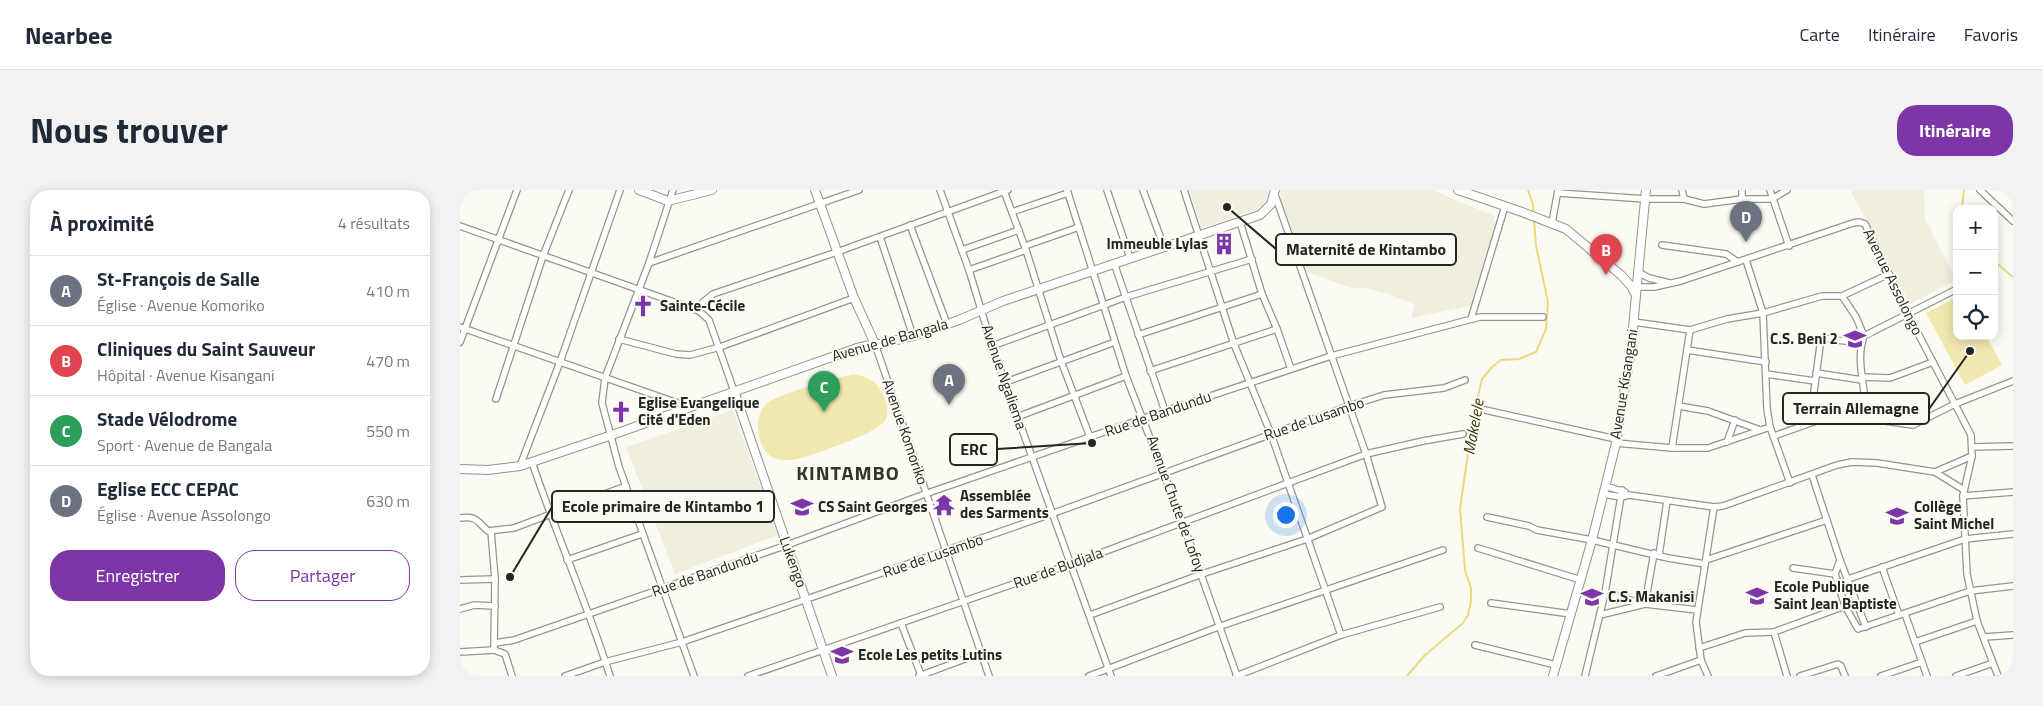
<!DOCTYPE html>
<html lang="fr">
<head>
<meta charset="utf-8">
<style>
	:root { --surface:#fff; --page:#f2f2f3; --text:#1f2937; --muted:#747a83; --line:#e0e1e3; --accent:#7d36a8 }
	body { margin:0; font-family:"Titillium Web",sans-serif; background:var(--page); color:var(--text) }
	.controls { position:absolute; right:15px; top:15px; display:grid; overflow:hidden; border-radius:10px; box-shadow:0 2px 12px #0003 }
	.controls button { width:45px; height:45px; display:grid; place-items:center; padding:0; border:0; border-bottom:1px solid var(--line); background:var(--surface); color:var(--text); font:25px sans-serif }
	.you { position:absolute; left:825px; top:324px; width:18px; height:18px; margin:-12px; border:4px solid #fff; border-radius:50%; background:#1a73e8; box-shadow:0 0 0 8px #1a73e833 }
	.badge { display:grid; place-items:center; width:32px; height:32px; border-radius:50%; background:var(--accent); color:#fff; font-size:16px; font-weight:700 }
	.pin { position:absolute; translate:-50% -41px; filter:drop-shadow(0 1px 2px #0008) }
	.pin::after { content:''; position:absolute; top:26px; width:18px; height:15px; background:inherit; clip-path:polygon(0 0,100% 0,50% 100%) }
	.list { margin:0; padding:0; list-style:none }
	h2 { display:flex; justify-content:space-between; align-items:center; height:65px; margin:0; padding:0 20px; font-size:21px }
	h2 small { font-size:16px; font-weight:400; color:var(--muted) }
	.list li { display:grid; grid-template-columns:32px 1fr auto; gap:15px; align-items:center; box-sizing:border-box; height:70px; padding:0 20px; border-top:1px solid var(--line) }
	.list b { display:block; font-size:19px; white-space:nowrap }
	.list p { margin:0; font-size:16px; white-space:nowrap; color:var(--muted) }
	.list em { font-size:16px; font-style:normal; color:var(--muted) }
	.actions { display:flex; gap:10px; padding:15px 20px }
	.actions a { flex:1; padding:11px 0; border:1px solid var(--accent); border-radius:20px; text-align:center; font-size:18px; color:var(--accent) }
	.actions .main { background:var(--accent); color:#fff }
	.icon { flex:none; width:28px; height:28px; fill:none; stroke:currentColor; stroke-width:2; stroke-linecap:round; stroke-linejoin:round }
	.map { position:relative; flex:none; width:1553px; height:486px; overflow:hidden; border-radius:20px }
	header { display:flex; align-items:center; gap:30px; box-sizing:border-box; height:70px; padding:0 25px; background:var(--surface); border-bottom:1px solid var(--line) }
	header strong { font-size:24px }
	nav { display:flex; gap:28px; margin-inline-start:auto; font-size:18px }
	.intro { display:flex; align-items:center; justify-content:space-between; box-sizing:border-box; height:120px; padding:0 30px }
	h1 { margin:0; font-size:35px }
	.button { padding:12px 22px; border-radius:20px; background:var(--accent); color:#fff; font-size:18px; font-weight:700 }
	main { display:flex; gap:30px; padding:0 30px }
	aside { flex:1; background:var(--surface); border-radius:20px; box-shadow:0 2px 12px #0003 }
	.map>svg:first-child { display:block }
	.built { fill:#f0eedf }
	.green { fill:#f1e8af }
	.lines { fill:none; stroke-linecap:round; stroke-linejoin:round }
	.stream { stroke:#e9da82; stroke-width:2 }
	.street-casing { stroke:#95948d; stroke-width:8 }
	.secondary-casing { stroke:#95948d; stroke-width:10 }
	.street { stroke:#fff; stroke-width:5.5 }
	.secondary { stroke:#fff; stroke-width:8 }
	.labels { text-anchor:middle; stroke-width:4; stroke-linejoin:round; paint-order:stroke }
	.poi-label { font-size:15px; font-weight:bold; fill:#242421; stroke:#fcfbf3; text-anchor:start }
	.street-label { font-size:15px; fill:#242421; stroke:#fcfbf3 }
	.water-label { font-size:16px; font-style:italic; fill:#38310a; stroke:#fcfbf3 }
	.district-label { font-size:20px; font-weight:bold; letter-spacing:1px; fill:#35342e; stroke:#fcfbf3 }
	.leader { fill:none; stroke:#242421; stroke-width:2 }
	.callout-dot { fill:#242421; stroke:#fcfbf3; stroke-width:2 }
	.callout { fill:#fcfbf3; stroke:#242421; stroke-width:2 }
	.callout-label { font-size:16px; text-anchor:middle; font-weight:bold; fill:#242421 }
</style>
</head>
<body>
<header>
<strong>Nearbee</strong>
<nav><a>Carte</a><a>Itinéraire</a><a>Favoris</a></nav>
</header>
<div class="intro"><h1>Nous trouver</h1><a class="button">Itinéraire</a></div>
<main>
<aside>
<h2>À proximité<small>4 résultats</small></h2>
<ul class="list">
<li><span class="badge" style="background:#6b7280">A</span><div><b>St-François de Salle</b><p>Église · Avenue Komoriko</p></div><em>410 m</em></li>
<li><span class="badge" style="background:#e0444e">B</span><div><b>Cliniques du Saint Sauveur</b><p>Hôpital · Avenue Kisangani</p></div><em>470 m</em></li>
<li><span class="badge" style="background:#2e9e5b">C</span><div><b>Stade Vélodrome</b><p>Sport · Avenue de Bangala</p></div><em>550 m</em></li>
<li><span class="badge" style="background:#6b7280">D</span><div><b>Eglise ECC CEPAC</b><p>Église · Avenue Assolongo</p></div><em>630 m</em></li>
</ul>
<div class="actions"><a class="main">Enregistrer</a><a>Partager</a></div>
</aside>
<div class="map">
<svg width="1553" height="486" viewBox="0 0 1553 486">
	<rect width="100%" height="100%" fill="#fcfbf3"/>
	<g class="built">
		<polygon points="729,0 808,0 808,5 803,14 794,20 742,38"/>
		<polygon points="820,0 972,0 1035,26 1035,37 1010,116 951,128 955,115 928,104 905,98 891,98 847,82 821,11"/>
		<polygon points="1396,0 1464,0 1465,28 1496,90 1450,114 1391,2"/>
		<polygon points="273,220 318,345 215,384 166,257"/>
	</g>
	<g class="green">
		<polygon points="1497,107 1497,146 1526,146 1542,175 1505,195 1466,123"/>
		<path d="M 393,184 C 408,187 418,191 424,207 C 427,213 429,223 426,229 C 419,243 367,259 351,265 C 339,269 322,274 310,266 C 297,256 293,225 306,214 C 322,202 372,190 393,184 Z"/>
	</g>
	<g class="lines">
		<g class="stream">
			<polyline points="1068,0 1073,15 1073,25"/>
			<polyline points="1502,19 1504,0"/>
			<polyline points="1497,36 1497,39"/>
			<polyline points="1534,71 1553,87"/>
			<polyline points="947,486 965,465 1003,433 1008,425 1011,411 1011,398 1005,380 1000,319 1013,228 1022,189 1032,177 1041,170 1059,169 1076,162 1086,139 1088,112 1076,56 1074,29"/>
		</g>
		<g class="street-casing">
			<g id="street">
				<polyline points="213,0 189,73 145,188 142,213 159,277 234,486"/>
				<polyline points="480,0 509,80 532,156 651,486"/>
				<polyline points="607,0 666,186 722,331 777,486"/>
				<polyline points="647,0 670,68"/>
				<polyline points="683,0 704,57"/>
				<polyline points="724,0 774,154 811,244 881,445"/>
				<polyline points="1222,0 1224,9"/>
				<polyline points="1310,0 1329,56"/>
				<polyline points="1520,0 1553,31"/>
				<polyline points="544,1 566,60 601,171 630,247"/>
				<polyline points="1098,3 1186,9 1224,9 1244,14 1282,9 1312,9 1327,0"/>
				<polyline points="0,7 3,0"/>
				<polyline points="1282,9 1282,0"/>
				<polyline points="552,22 608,3"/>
				<polyline points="780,32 802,104 817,139 831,179"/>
				<polyline points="1092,33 1098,0"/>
				<polyline points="450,35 487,134"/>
				<polyline points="0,36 239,121 249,130 274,201"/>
				<polyline points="420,47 453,146"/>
				<polyline points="1202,55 1266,64 1278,72"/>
				<polyline points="565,56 619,37"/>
				<polyline points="502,60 559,40"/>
				<polyline points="1286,70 1303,123 1307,219 1310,237 1330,293"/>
				<polyline points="189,73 399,0"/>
				<polyline points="654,73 705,221"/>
				<polyline points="509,80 566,60"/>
				<polyline points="1178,82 1189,88 1209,93"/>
				<polyline points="1177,97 1194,97 1221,91 1393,33 1399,32 1405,34 1451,130 1511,245 1512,266 1503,306 1507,384 1517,431 1538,486"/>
				<path d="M 1382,106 L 1396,127 L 1404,146 C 1397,165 1402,184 1404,202 C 1405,210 1404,219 1403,227"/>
				<polyline points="239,121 243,112 253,104 377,62 548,0"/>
				<polyline points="1011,129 1045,16"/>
				<polyline points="1174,132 1230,140 1267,129 1303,123 1362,106 1382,106 1429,84"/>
				<polyline points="0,137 229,217"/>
				<polyline points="678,145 802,104"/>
				<polyline points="1404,146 1497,99"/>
				<polyline points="159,149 216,164 230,165 260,157 394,108"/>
				<polyline points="0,152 57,0"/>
				<polyline points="415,154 529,486"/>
				<polyline points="532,156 666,107 792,69"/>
				<polyline points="1227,160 1306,172"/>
				<polyline points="690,181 817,139"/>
				<polyline points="1356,183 1402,190"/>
				<polyline points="1306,184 1355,191"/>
				<polyline points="1402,187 1430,188 1473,172"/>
				<polyline points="546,192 655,152"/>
				<polyline points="36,209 83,66 109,0"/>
				<polyline points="1219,216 1248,221 1300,240"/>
				<polyline points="1025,220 1156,249"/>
				<polyline points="557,227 666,186"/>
				<polyline points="1350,232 1361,148 1401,153"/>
				<polyline points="1314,246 1376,224 1453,235 1495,214 1553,191"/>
				<polyline points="1267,252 1275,230"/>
				<polyline points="1156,253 1212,258 1248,258 1310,237"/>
				<polyline points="1512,257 1553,256"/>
				<polyline points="1212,258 1230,140"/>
				<path d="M 72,272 C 96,344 127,413 150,486"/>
				<polyline points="60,276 100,172 160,0"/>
				<polyline points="1475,282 1512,266"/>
				<polyline points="1352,285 1380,370 1406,437"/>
				<polyline points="1145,296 1165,302"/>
				<polyline points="1143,304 1161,307 1169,305 1254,317 1263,316 1377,275 1392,272 1417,273 1475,282 1504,300"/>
				<polyline points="1503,306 1553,302"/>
				<polyline points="1027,327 1069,336 1077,340 1132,350 1208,368 1245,374"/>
				<path d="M 0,328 C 18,326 16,331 28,341 L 54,338 L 166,296"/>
				<polyline points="1018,358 1121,390"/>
				<polyline points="1199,365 1207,311"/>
				<polyline points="107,370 182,344"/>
				<polyline points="1246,370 1367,330"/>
				<polyline points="1380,370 1375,384 1385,416 1398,439 1510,401 1553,396"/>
				<polyline points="1422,377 1439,425"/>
				<polyline points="1333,378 1375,384"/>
				<polyline points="1388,389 1505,349 1553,344"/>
				<polyline points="0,390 35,389"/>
				<polyline points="1145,403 1185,414 1237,420"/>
				<polyline points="1031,413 1111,424"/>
				<polyline points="0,419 14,415 35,416"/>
				<polyline points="1445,424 1467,486"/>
				<polyline points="630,425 742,384 847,349 922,317 906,264 814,2"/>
				<polyline points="1140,425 1185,414 1194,363"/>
				<polyline points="441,433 461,485"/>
				<polyline points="1314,442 1327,486"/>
				<polyline points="1524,447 1553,445"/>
				<polyline points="1455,452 1517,431"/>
				<polyline points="35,453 54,450 327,355 465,304 705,221 871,166 1020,127 1083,127"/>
				<polyline points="1015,455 1096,475"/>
				<polyline points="1239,458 1285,443 1314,442 1385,416"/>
				<polyline points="34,460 45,464 52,486"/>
				<polyline points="0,462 34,460 35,389 31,341"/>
				<polyline points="105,486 145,472 222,452 347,409 594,323 889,216 924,205 984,198 1005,190"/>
				<polyline points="288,486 611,374 906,264 963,251 1003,244"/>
				<polyline points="459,486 521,463"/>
				<polyline points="629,486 758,437 983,360"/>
				<polyline points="776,486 881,445 980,417"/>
				<polyline points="1125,486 1145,403 1162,300"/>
				<polyline points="1196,486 1241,470"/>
				<polyline points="1248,486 1241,470 1236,432 1254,317"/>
				<polyline points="1340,486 1378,474 1381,476 1385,486"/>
				<polyline points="1421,486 1462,472"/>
				<polyline points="1496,486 1533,473"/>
			</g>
		</g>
		<g class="secondary-casing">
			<g id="secondary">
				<polyline points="179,0 208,11 252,0"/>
				<polyline points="355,0 394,108 415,154"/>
				<polyline points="998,0 1062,22 1106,39 1161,85 1171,96 1176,105 1171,161 1156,253 1132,350 1093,486"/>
				<polyline points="1176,105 1186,0"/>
				<polyline points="274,201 372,486"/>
				<polyline points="0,279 28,280 60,276 149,246 397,158 415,154 421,154 453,146 499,130 543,111 800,25 811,14 815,0"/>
			</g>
		</g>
		<use href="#street" class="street"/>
		<use href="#secondary" class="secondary"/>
	</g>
	<defs>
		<g id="building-bare" transform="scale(1.725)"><path d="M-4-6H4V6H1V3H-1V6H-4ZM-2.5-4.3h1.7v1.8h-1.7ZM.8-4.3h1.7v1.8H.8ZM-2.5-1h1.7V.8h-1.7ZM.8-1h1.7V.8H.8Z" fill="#7d36a8" stroke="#fcfbf3" stroke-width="2.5" paint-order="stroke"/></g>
		<g id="church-bare" transform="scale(1.725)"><path d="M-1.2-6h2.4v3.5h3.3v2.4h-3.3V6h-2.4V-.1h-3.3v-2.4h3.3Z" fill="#7d36a8" stroke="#fcfbf3" stroke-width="2.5" paint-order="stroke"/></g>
		<g id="school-bare" transform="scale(1.725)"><path d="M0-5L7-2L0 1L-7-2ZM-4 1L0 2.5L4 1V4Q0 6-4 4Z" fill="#7d36a8" stroke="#fcfbf3" stroke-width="2.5" paint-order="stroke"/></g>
		<g id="temple-bare" transform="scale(1.725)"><path d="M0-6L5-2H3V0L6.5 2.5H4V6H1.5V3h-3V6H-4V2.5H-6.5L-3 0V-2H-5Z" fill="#7d36a8" stroke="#fcfbf3" stroke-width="2.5" paint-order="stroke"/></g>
	</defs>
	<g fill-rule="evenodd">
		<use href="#building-bare" x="764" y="54"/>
		<use href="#church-bare" x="183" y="116"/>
		<use href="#school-bare" x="1395" y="149"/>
		<use href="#church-bare" x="161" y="222"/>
		<use href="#temple-bare" x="484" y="315"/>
		<use href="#school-bare" x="342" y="317"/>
		<use href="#school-bare" x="1437" y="326"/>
		<use href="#school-bare" x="1297" y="406"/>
		<use href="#school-bare" x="1132" y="407"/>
		<use href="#school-bare" x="382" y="465"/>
	</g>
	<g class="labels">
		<g class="poi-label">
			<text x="748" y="59" text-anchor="end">Immeuble Lylas</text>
			<text x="200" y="121">Sainte-Cécile</text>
			<text x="1378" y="154" text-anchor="end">C.S. Beni 2</text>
			<text x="178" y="218">Eglise Evangelique<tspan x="178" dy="17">Cité d'Eden</tspan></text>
			<text x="500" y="311">Assemblée<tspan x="500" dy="17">des Sarments</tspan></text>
			<text x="358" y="322">CS Saint Georges</text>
			<text x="1454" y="322">Collège<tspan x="1454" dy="17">Saint Michel</tspan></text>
			<text x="1314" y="402">Ecole Publique<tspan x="1314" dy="17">Saint Jean Baptiste</tspan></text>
			<text x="1148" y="412">C.S. Makanisi</text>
			<text x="398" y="470">Ecole Les petits Lutins</text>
		</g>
		<g class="street-label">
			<text transform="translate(1433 92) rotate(64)" y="5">Avenue Assolongo</text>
			<text transform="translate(430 150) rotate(-16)" y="5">Avenue de Bangala</text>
			<text transform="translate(544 187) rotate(71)" y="5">Avenue Ngaliema</text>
			<text transform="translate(1164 194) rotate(-81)" y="5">Avenue Kisangani</text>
			<text transform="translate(698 224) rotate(-19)" y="5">Rue de Bandundu</text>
			<text transform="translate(854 229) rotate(-19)" y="5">Rue de Lusambo</text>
			<text transform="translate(445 242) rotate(71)" y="5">Avenue Komoriko</text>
			<text transform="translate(716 314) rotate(70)" y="5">Avenue Chute de Lofoy</text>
			<text transform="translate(473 366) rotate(-19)" y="5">Rue de Lusambo</text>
			<text transform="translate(333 372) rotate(70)" y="5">Lukengo</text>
			<text transform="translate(598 378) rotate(-20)" y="5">Rue de Budjala</text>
			<text transform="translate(245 384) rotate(-19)" y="5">Rue de Bandundu</text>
		</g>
		<g class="water-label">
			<text transform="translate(1013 237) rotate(-80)" y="6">Makelele</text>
		</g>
		<g class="district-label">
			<text x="388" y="290">KINTAMBO</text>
		</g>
	</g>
	<path class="leader" d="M767 17L816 59M1510 161L1469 219M632 253L537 259M50 387L92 317"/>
	<g class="callout-dot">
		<circle cx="767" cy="17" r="5"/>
		<circle cx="1510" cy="161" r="5"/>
		<circle cx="632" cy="253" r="5"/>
		<circle cx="50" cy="387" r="5"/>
	</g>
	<g class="callout">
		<rect x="816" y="44" width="180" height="31" rx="5"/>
		<rect x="1323" y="203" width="146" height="31" rx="5"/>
		<rect x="490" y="244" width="47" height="31" rx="5"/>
		<rect x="92" y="301" width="222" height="31" rx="5"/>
	</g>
	<g class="callout-label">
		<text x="906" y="65">Maternité de Kintambo</text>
		<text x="1396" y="224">Terrain Allemagne</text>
		<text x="514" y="265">ERC</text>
		<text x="203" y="322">Ecole primaire de Kintambo 1</text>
	</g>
</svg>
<div class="controls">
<button>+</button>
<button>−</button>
<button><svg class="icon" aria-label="locate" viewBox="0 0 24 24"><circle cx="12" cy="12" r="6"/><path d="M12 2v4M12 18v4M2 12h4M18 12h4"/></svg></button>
</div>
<div class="you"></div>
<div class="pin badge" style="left:489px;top:215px;background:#6b7280">A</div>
<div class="pin badge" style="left:1146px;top:85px;background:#e0444e">B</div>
<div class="pin badge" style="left:364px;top:222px;background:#2e9e5b">C</div>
<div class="pin badge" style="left:1286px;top:52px;background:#6b7280">D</div>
</div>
</main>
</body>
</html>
